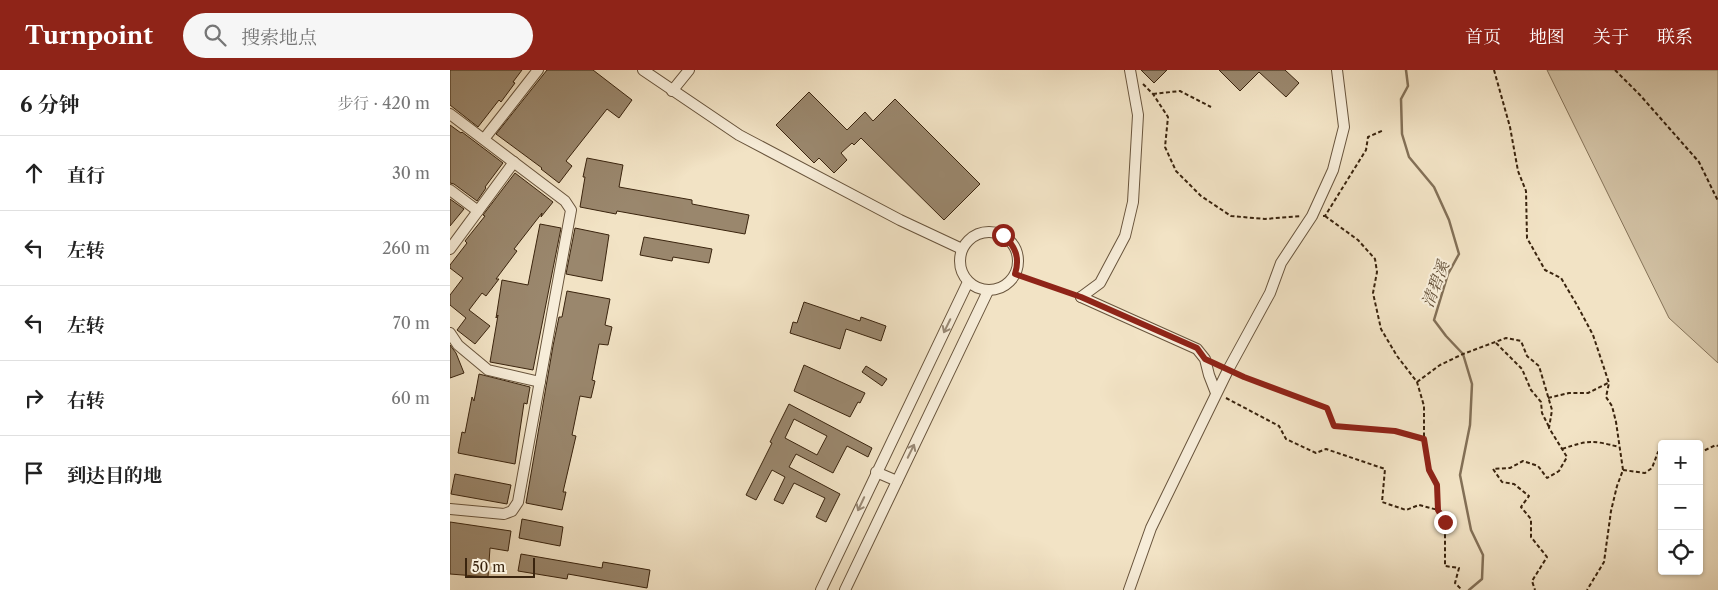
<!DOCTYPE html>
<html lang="zh">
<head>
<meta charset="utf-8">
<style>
	:root { --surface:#fff; --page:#f6f6f6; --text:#222; --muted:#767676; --line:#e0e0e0; --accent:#8f2418 }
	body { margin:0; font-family:"Libre Caslon Text","Noto Serif SC",serif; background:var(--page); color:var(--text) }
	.controls { position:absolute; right:15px; bottom:15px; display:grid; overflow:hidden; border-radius:5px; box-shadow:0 1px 4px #0004 }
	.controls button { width:45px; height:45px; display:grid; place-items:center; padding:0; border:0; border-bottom:1px solid var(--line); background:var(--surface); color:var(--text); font:25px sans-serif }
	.scale { position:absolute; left:15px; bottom:12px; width:70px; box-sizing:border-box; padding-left:5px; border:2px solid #3a240e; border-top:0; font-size:14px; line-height:18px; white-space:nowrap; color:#3a240e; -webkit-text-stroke:4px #f7edd9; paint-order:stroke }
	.stop { position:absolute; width:15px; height:15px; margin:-11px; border:4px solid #8f2418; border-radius:50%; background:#fff }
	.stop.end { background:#8f2418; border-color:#fff; box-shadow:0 1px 5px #0008 }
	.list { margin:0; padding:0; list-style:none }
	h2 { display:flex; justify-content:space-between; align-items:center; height:65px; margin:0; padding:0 20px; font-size:21px }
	h2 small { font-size:16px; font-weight:400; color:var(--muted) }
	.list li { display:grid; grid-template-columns:32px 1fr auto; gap:15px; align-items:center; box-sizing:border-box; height:75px; padding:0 20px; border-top:1px solid var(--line) }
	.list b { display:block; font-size:19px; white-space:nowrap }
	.list em { font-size:16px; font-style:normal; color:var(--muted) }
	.icon { flex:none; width:28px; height:28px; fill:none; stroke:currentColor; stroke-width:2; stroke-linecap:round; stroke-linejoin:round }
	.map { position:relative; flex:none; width:1268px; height:520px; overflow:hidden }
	header { display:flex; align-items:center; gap:30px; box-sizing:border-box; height:70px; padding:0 25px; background:var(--accent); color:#fff }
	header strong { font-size:24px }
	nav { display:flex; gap:28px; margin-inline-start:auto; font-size:18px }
	.search { width:350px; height:45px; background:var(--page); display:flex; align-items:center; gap:12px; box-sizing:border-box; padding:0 18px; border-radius:28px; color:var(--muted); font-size:19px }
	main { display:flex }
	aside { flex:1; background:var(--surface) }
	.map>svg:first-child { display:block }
	.green { fill:#d3c3a6; stroke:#86745a }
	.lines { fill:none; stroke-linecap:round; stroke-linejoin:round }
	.stream { stroke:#837057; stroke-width:2.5 }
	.building { fill:#9a876d; stroke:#3a240e; fill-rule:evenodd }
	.street-casing { stroke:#68543c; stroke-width:12 }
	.path { stroke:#3a240e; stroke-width:2; stroke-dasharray:4 2.5; stroke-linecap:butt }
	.street { stroke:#f7edd9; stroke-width:10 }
	.oneway { stroke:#988874 }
	.route { stroke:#8f2418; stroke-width:6 }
	.labels { text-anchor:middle; stroke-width:4; stroke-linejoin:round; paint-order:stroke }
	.water-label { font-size:16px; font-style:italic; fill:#645038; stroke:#f7edd9 }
</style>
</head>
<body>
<header>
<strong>Turnpoint</strong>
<div class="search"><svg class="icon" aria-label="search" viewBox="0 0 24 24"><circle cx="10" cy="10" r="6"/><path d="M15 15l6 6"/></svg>搜索地点</div>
<nav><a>首页</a><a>地图</a><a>关于</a><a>联系</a></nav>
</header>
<main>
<aside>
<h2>6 分钟<small>步行 · 420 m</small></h2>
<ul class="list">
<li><svg class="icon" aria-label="ahead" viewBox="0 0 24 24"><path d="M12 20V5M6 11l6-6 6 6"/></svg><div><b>直行</b></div><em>30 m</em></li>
<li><svg class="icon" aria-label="left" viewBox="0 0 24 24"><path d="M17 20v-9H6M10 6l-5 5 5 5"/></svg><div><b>左转</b></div><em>260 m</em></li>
<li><svg class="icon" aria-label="left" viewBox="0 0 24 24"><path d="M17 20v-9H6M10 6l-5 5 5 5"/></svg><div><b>左转</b></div><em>70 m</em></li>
<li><svg class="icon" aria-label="right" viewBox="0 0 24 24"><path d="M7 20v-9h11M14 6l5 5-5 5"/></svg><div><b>右转</b></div><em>60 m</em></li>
<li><svg class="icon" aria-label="arrive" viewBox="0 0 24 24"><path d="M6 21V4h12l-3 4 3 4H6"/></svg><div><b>到达目的地</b></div></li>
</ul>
</aside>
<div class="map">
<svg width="1268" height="520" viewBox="0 0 1268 520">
	<rect width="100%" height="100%" fill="#f2e3c5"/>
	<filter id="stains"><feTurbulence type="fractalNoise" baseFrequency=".004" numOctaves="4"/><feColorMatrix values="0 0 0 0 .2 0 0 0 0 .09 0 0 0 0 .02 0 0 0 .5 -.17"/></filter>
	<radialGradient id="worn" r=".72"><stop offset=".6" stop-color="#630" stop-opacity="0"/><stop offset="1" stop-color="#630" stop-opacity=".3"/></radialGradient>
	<polygon class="green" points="1097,0 1268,0 1268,293 1219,248"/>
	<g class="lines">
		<polyline class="stream" points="956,0 958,16 951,29 952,64 959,87 984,117 999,150 1009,184 998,204 984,250 996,266 1013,284 1022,314 1020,355 1010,405 1021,460 1033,485 1032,509 1019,520"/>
	</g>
	<g class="building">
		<polygon points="0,0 72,0 63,12 65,13 51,32 49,30 28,57 0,35"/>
		<polygon points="97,0 143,0 182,30 169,48 157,39 116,91 122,96 109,113 91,99 92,98 46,64"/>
		<polygon points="691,0 717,0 704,13"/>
		<polygon points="769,0 835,0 849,13 836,27 809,2 790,21"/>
		<polygon points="359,22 397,60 415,42 423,51 445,29 530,114 494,150 411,68 404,75 402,73 391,83 397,90 384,103 369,88 364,93 326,55"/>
		<polygon points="0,55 11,63 12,62 53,93 35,117 36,118 27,131 4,114 0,113"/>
		<polygon points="137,88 173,95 169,117 242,130 242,134 299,145 295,164 167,141 166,144 130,137 135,107 133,107"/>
		<polygon points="65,103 103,132 91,147 92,143 64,179 67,181 46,209 49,209 36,226 32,223 19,240 40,256 25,274 7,260 16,248 0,235 0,225 13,208 0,198 0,195 17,173 15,171 35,146 33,145"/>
		<polygon points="0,129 14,139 0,156"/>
		<polygon points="90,154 111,158 83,300 40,292 48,245 46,248 52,210 78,215"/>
		<polygon points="125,158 159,165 152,211 116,204"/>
		<polygon points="194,167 262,179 259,193 223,187 222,191 190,185"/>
		<polygon points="117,221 160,229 155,255 162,257 158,275 149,274 142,310 145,311 141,328 130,326 122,365 126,366 113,422 116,422 112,440 76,433 103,276 109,247 112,247"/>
		<polygon points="354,232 410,251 411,247 436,256 431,271 396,259 390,279 340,263 343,252 347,253"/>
		<polygon points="0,275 6,283 14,303 0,308"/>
		<polygon points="354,295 415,323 410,333 408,332 400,347 344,321"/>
		<polygon points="416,296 437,309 432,316 412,302"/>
		<polygon points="29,304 80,317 77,334 74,333 65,394 8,383 12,362 15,363 22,327 24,331"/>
		<path d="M 339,334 L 422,378 L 418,387 L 397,376 L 383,403 L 346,384 L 339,397 L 390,424 L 376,452 L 366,447 L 375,428 L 344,413 L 333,434 L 324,430 L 335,407 L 322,400 L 306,430 L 296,425 L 322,373 L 320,372 ZM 344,349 L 377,366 L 367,385 L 335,368 Z"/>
		<polygon points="5,404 61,415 57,434 1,424"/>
		<polygon points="72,449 113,457 110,476 69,468"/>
		<polygon points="0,452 61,461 58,481 40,478 38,507 0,504"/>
		<polygon points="71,484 152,498 153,492 200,500 197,518 118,504 117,509 68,501"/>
	</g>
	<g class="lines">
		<g class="street-casing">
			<g id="street">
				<polyline points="193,0 289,65 450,150 512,179"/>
				<polyline points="222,21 239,0"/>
				<polyline points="0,44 115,131 121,140 68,432 62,441 54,444 0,439"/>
				<polyline points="34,69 88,0"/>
				<polyline points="0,120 28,141"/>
				<circle cx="539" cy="191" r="29"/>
				<polyline points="0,179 64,92"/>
				<polyline points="631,227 650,213 675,166 683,132 688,45 680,0"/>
				<polyline points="631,227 747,279 755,289 759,305 766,323"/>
				<polyline points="0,263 8,275 38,300 90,312"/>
				<polyline points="426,402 447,411"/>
				<polyline points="371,520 518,212"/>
				<polyline points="395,520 538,221"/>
				<polyline points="679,520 701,458 778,300 820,223 831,193 862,146 883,100 894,57 887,0"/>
			</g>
		</g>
		<g class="path">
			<polyline points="1044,0 1060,57 1068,101 1076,121 1077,168 1095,200 1111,208 1127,235 1143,265 1159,313 1156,327 1162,336 1166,352 1173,400 1167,416 1161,441 1154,492 1137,520"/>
			<polyline points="1165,0 1190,25 1249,92 1268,131"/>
			<polyline points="693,14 703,24 718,47 715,77 726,101 751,126 781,146 815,149 851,146"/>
			<polyline points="703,24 730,21 761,37"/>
			<polyline points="873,146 875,146 916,80 918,67 934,60"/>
			<polyline points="875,146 908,170 925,189 927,202 923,223 931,259 947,286 967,312 974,336 974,369 979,400 987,415 988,439"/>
			<polyline points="565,204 622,224"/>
			<polyline points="1046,273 1072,299 1081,320 1091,332 1092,343 1099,357"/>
			<polyline points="787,304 877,338 884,356 945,361 974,369"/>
			<polyline points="967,312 990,295 1013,284 1056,268 1071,271 1077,286 1089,296 1102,340 1099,358 1117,387 1109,401 1097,408 1088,396 1073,391 1060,398 1043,399 1052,412 1064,414 1079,426 1071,437 1081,449 1081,467 1097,487 1082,511 1085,520"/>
			<polyline points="776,328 829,356 836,369 866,383 876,379 935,399 932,432 956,440 969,435 988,440 995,452 995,496 1009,498 1005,513 1012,520"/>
			<polyline points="1098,328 1119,323 1138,323 1158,313"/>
			<path d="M 1112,379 C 1139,370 1142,370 1169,377"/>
			<polyline points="1249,383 1266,375 1268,376"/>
			<polyline points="1173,400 1195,403 1202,398 1208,382 1212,384"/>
		</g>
		<use href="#street" class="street"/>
	</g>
	<defs><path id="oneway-shaft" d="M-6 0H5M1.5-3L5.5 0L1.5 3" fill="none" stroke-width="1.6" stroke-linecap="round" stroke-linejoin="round" transform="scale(1.25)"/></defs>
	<g class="oneway">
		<use href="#oneway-shaft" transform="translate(497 256) rotate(116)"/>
		<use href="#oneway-shaft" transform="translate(461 381) rotate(-64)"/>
		<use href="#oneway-shaft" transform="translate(411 434) rotate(115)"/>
	</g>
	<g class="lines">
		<path class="route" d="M 553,165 C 566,177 570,188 565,204 L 631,227 L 747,278 L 755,289 L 794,307 L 877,338 L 884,356 L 945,361 L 974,369 L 979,400 L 987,415 L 988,440 L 995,452"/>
	</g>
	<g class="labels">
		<g class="water-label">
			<text transform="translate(985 214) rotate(-69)" y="6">清碧溪</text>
		</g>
	</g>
	<rect width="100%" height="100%" filter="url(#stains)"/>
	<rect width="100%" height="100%" fill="url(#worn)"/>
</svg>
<div class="controls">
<button>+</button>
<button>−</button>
<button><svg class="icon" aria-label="locate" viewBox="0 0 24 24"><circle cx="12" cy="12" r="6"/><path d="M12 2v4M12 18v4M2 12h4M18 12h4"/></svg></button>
</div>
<div class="scale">50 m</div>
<div class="stop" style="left:553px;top:165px"></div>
<div class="stop end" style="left:995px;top:452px"></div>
</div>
</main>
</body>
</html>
